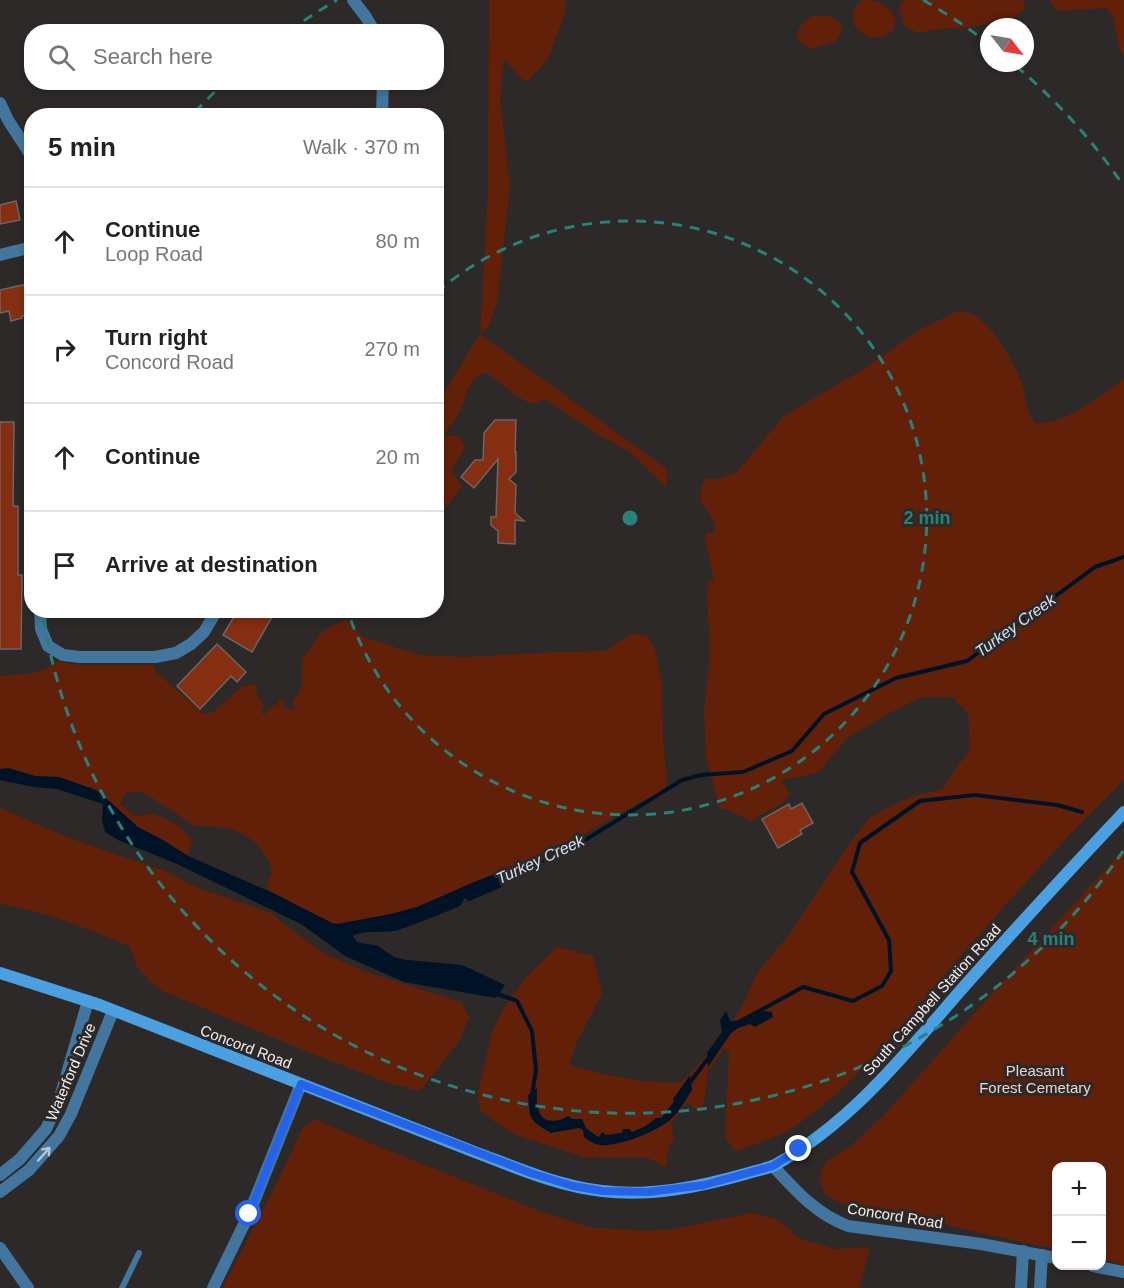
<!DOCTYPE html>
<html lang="en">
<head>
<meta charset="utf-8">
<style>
	:root { --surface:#fff; --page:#f2f2f2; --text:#222; --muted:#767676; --line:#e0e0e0 }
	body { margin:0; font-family:Helvetica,sans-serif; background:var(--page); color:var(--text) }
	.controls { position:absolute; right:18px; bottom:18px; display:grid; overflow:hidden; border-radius:12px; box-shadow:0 3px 9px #0003 }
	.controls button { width:54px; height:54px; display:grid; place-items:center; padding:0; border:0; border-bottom:2px solid var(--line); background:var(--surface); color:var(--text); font:30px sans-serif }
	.compass { position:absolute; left:980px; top:18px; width:54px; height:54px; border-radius:50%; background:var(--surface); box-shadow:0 3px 9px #0003; rotate:121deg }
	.stop { position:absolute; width:18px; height:18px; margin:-14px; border:4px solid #2563eb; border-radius:50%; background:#fff }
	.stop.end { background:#2563eb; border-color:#fff; box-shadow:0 2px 6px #0008 }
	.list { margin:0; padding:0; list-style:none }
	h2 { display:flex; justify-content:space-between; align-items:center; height:78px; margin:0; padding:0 24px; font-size:26px }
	h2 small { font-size:20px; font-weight:400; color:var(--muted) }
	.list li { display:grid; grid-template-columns:39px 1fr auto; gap:18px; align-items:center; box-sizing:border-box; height:108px; padding:0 24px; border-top:2px solid var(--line) }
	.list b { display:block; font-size:22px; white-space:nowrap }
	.list p { margin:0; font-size:20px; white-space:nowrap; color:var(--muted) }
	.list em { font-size:20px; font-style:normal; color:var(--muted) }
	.icon { flex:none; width:33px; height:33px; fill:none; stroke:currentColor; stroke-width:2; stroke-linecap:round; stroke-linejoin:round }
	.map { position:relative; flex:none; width:1124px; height:1288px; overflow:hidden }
	.search { position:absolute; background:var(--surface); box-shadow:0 3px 9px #0003; left:24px; top:24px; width:420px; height:66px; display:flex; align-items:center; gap:15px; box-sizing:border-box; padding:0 21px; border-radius:24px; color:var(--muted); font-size:22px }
	.panel { position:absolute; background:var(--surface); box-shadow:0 3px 9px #0003; left:24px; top:108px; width:420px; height:510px; border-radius:24px }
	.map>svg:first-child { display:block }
	.green { fill:#632009 }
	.water { fill:#001326 }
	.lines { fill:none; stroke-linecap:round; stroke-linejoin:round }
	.stream { stroke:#001326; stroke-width:4 }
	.building { fill:#852e11; stroke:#6a6766; stroke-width:1.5 }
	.service { stroke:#43769e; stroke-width:6 }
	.minor { stroke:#43769e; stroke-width:12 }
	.tertiary { stroke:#43769e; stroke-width:12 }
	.secondary { stroke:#4ba0e1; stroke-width:12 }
	.oneway { stroke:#b5c5d3 }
	.route { stroke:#2563eb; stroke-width:8 }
	.ring { fill:none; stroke:#26827b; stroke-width:3; stroke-dasharray:10 8 }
	.labels { text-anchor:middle; stroke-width:6; stroke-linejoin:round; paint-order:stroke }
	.street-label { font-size:15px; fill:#f2f0ef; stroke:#2c2928 }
	.park-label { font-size:15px; fill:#eed4cc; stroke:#2c2928 }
	.water-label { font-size:16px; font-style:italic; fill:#d0e4f5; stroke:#2c2928 }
	.centre { fill:#26827b; stroke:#2c2928; stroke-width:3 }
	.ring-label { font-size:18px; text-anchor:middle; font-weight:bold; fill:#26827b; stroke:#2c2928; stroke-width:6; stroke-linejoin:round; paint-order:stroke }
</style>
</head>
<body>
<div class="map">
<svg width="1124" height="1288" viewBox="0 0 1124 1288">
	<rect width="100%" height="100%" fill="#2c2928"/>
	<g class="green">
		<path d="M 489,0 L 566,0 L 565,13 L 548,59 L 528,80 L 523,80 L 504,59 L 500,99 L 510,187 L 497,301 L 489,326 L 480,334 L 667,469 L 667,488 L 630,452 L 597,434 L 547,400 L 542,400 L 532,404 C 514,397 501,382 485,372 C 465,383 468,395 459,413 C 455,421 449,427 444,434 L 460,437 L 465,447 L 451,472 L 462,486 L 447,506 L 437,503 L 437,404 L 480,334 L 488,190 Z"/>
		<path d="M 863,0 C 881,0 885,5 896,18 L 893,30 C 886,36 875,40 865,35 C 861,33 857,28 854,25 C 853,12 852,8 863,0 Z"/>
		<polygon points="904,0 1025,0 1024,9 1015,17 973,27 937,29 918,33 904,26 899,7"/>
		<polygon points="1049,0 1124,0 1124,58 1119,46 1113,17 1106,8 1057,11"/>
		<polygon points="813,15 829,16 842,25 839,36 836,41 811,49 801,43 796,35 803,22"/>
		<path d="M 956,312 C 958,312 965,311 966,312 C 989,317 1015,363 1022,384 C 1027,400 1024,409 1036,423 C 1065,425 1100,396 1124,379 L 1124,780 C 1065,837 1011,899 957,960 C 907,1018 856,1086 792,1128 C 776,1138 754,1144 737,1151 L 732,1148 L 725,1136 L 729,1052 L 724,1049 L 708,1070 L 705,1096 L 701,1112 L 687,1103 L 671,1123 L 674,1140 L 669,1146 L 666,1167 L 648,1158 L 584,1157 L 518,1136 L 495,1122 L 480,1110 L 478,1092 L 492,1032 L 503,1009 L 526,977 L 557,947 L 593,956 L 602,994 L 577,1042 L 569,1065 L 602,1074 L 644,1081 L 681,1083 L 717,1044 L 742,1007 L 757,973 L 792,931 L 842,854 L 869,818 L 894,804 L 921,794 L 941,790 L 970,749 L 968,713 L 952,697 L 919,698 L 882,717 L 846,739 L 819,772 L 805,776 L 780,780 L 787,788 L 789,795 C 782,809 762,811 752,821 L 727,810 L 720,809 L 706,758 L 704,712 L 710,651 L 707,594 L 709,580 L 714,581 L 705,539 L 706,533 L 715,533 L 715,523 L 700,500 L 701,487 L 705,479 L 717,479 L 736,473 L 784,416 L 862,370 L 921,329 Z"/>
		<polygon points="345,620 364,637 419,655 465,657 556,652 604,651 632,634 648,637 655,650 662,684 663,741 667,782 663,796 644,800 572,841 417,907 391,914 337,924 332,923 271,892 267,889 268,879 272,873 269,860 255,842 236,830 209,826 195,826 143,792 125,793 120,804 135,816 155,814 179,826 192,839 188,856 163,840 138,827 109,801 96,790 59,777 35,776 8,768 0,769 0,676 34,673 49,668 56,661 78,665 153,665 156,672 204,714 215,711 241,687 255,684 257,694 264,706 261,712 265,715 267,710 273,707 271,704 277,706 280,699 285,701 283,707 296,711 292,702 299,693 302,681 302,659 323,631"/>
		<path d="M 0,808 L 69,838 L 165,871 L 202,890 L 216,894 L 273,914 L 282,923 L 327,955 L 363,971 L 461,1002 L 469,1017 L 460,1040 L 420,1091 L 391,1084 L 305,1051 L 158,989 L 138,969 L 130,947 C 89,928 45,912 0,904 Z"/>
		<polygon points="1124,849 1124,1265 1102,1259 1102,1166 1056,1166 1056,1249 979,1233 894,1211 870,1212 850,1207 835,1200 824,1193 820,1182 821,1170 828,1160 854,1143 885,1114 971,1017"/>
		<polygon points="315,1119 365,1141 539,1211 589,1227 641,1231 674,1229 751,1213 776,1219 801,1239 835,1249 870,1247 860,1286 859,1288 222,1288 273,1191 302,1129"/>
	</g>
	<g class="water">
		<path d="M 8,768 L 35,776 L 59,777 L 96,790 L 109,801 L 138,827 L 163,840 L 188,856 L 271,892 L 332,923 L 337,924 L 391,914 L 417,907 L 474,882 L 513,867 L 518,875 L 500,888 L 469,901 L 465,898 L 460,906 C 440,914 419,923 398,930 C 384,934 365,929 353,936 L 357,942 L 378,946 L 394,957 L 407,960 L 462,965 L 505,985 L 496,998 L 404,982 L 345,956 L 301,924 L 177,864 L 118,840 L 105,832 L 102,820 L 103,804 L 57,789 L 34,787 L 0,780 L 0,769 Z"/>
		<polygon points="726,1011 730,1021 745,1020 764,1011 772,1012 773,1017 755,1027 750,1024 738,1028 731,1033 708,1067 707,1053 722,1032 720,1020"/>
		<path d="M 690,1075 L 692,1090 C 685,1101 679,1112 670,1120 C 656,1132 618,1147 600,1145 C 594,1144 589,1141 584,1137 L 583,1130 L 579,1128 L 551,1133 C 529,1120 530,1120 528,1095 L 537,1088 C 537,1094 536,1102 538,1108 C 541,1124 558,1123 568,1116 L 572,1119 L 582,1119 L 586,1128 L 598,1137 L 603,1132 L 606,1135 C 611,1135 616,1133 622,1133 L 623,1129 L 629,1129 L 632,1132 L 646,1126 L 656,1118 C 665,1119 670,1113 675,1106 L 673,1099 Z"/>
	</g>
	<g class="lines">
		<g class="stream">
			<polyline points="512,873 569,850 682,780 701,775 743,772 792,751 824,714 896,678 967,661 1095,567 1124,557"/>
			<polyline points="495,993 517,1001 532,1031 536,1070 532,1095"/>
			<polyline points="739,1022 803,987 853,1001 882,986 891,971 889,940 852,872 860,843 920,801 975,795 1057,805 1082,812"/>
			<polyline points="688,1085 709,1057"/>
			<polyline points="663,1119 677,1101"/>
		</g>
	</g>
	<g class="building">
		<polygon points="16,201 20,220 0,224 0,205"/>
		<polygon points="32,283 32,314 22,316 22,318 11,321 9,311 0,313 0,290"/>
		<polygon points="495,420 516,420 515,452 516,452 516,472 509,479 516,485 515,513 524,521 515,520 515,544 498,543 498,531 491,525 491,517 496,517 498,459 474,488 461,477 475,460 483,460 484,433"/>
		<polygon points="0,422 14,422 13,506 18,506 18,575 22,575 21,649 0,649"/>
		<polygon points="238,610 276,610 252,652 223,635"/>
		<polygon points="217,644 246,672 237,682 231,676 200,709 177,686"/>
		<polygon points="802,803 813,823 800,830 802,834 778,848 762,819 789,804 791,809"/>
	</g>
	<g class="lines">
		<polyline class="service" points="122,1288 139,1253"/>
		<g class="minor">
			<polyline points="353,0 366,17 375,32"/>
			<polyline points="0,103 8,120 32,157"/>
			<polyline points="382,116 383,82"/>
			<polyline points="0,255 32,247"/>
			<polyline points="40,610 41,629 48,646 63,655 80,657 155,657 176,653 191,644 204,632 217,610"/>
			<polyline points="0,1175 20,1159 46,1129 59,1101 88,1001"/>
			<polyline points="0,1192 29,1170 59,1136 71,1114 113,1011"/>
			<polyline points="0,1248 28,1288"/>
			<polyline points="213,1288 249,1214 301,1084"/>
			<polyline points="1021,1288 1023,1251"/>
			<polyline points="1040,1288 1042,1255"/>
		</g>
		<g class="tertiary">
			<path d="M 773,1166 C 796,1191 816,1214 848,1226 L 981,1244 L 1056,1258"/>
			<polyline points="1093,1266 1124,1272"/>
		</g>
		<path class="secondary" d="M 0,973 L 100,1005 L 472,1151 C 515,1167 557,1186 602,1191 C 650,1197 699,1187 745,1174 C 754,1171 766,1169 775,1165 C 854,1121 909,1049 968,982 C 1019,925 1071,868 1124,812"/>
	</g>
	<defs><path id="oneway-shaft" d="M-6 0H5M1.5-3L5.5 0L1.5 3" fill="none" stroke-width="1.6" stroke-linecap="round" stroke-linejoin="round" transform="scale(1.5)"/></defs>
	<use class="oneway" href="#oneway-shaft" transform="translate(44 1154) rotate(-48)"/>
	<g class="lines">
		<polyline class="route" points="249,1214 301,1084 531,1173 573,1186 603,1191 648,1192 704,1185 773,1166 799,1149"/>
	</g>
	<g class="ring">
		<path d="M437 292A297 297 0 1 1 348 612"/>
		<path d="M1123 851A595 595 0 0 1 42 611M195 112A595 595 0 0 1 224 83M289 31A595 595 0 0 1 337 0M923 0A595 595 0 0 1 988 43M1016 66A595 595 0 0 1 1123 185"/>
	</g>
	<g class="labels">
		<g class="street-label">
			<text transform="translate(932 1000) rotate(-48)" y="5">South Campbell Station Road</text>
			<text transform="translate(246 1047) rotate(21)" y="5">Concord Road</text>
			<text transform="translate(71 1072) rotate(-67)" y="5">Waterford Drive</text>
			<text transform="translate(895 1216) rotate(9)" y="5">Concord Road</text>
		</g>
		<g class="park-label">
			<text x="1035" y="1076">Pleasant<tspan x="1035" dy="17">Forest Cemetary</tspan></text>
		</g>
		<g class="water-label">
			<text transform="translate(1015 625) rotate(-36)" y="6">Turkey Creek</text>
			<text transform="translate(540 859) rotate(-25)" y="6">Turkey Creek</text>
		</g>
	</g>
	<circle cx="630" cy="518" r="9" class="centre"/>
	<g class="ring-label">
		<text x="927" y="524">2 min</text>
		<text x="1051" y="945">4 min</text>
	</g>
</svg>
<div class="controls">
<button>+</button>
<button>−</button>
</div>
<svg class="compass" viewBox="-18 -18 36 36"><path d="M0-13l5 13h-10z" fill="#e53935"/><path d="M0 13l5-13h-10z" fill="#767676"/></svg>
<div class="stop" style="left:249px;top:1214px"></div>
<div class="stop end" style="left:799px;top:1149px"></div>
<div class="search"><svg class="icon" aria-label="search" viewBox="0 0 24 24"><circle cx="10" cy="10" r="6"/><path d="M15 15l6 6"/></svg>Search here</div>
<section class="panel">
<h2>5 min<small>Walk · 370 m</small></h2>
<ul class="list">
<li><svg class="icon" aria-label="ahead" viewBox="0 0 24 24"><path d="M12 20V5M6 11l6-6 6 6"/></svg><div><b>Continue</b><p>Loop Road</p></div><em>80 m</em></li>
<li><svg class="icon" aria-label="right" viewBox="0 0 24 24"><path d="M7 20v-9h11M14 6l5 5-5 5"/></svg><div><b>Turn right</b><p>Concord Road</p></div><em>270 m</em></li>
<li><svg class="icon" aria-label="ahead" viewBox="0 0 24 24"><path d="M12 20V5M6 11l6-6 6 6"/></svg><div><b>Continue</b></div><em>20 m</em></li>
<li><svg class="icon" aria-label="arrive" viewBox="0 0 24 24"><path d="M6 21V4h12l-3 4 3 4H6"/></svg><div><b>Arrive at destination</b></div></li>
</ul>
</section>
</div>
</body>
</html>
